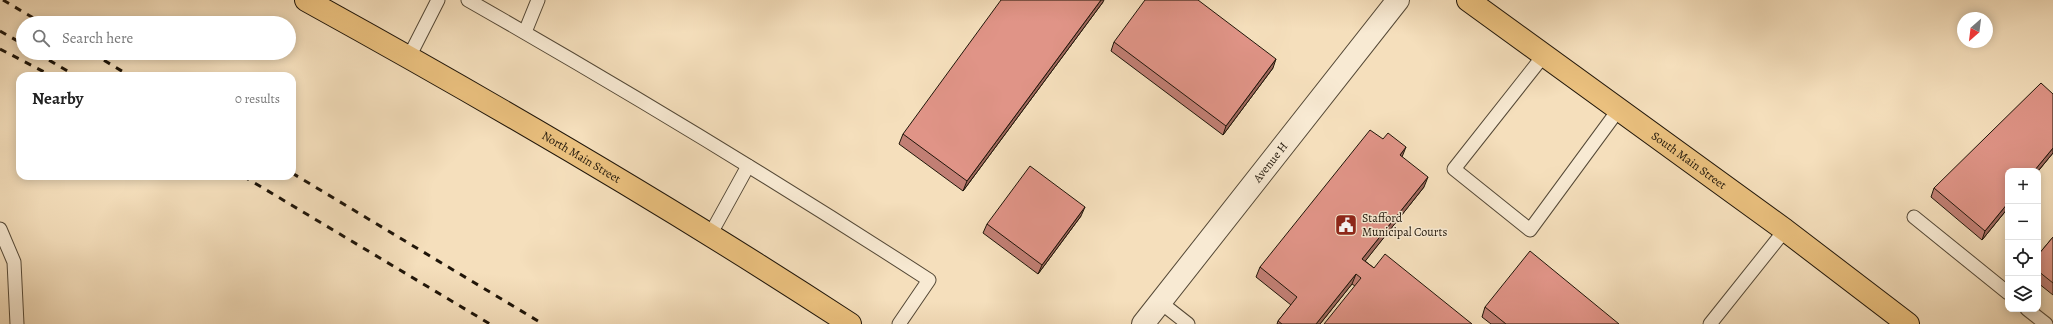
<!DOCTYPE html>
<html lang="en">
<head>
<meta charset="utf-8">
<style>
	:root { --surface:#fff; --page:#f2f2f2; --text:#222; --muted:#767676; --line:#e0e0e0 }
	body { margin:0; font-family:Alegreya,serif; background:var(--page); color:var(--text) }
	.controls { position:absolute; right:12px; bottom:12px; display:grid; overflow:hidden; border-radius:8px; box-shadow:0 2px 10px #0003 }
	.controls button { width:36px; height:36px; display:grid; place-items:center; padding:0; border:0; border-bottom:1px solid var(--line); background:var(--surface); color:var(--text); font:20px sans-serif }
	.compass { position:absolute; left:1957px; top:12px; width:36px; height:36px; border-radius:50%; background:var(--surface); box-shadow:0 2px 10px #0003; rotate:208deg }
	.list { margin:0; padding:0; list-style:none }
	h2 { display:flex; justify-content:space-between; align-items:center; height:52px; margin:0; padding:0 16px; font-size:17px }
	h2 small { font-size:13px; font-weight:400; color:var(--muted) }
	.icon { flex:none; width:22px; height:22px; fill:none; stroke:currentColor; stroke-width:2; stroke-linecap:round; stroke-linejoin:round }
	.map { position:relative; flex:none; width:2053px; height:324px; overflow:hidden }
	.search { position:absolute; background:var(--surface); box-shadow:0 2px 10px #0003; left:16px; top:16px; width:280px; height:44px; display:flex; align-items:center; gap:10px; box-sizing:border-box; padding:0 14px; border-radius:22px; color:var(--muted); font-size:15px }
	.panel { position:absolute; background:var(--surface); box-shadow:0 2px 10px #0003; left:16px; top:72px; width:280px; height:108px; border-radius:12px }
	.map>svg:first-child { display:block }
	.lines { fill:none; stroke-linecap:round; stroke-linejoin:round }
	.service-casing { stroke:#544836; stroke-width:15 }
	.minor-casing { stroke:#544836; stroke-width:24 }
	.trunk-casing { stroke:#1f1509; stroke-width:24 }
	.service { stroke:#f8ead3; stroke-width:13 }
	.minor { stroke:#f8ead3; stroke-width:22 }
	.trunk { stroke:#eac07e; stroke-width:22 }
	.rail { stroke:#1f1509; stroke-width:3; stroke-dasharray:7 7; stroke-linecap:butt }
	.wall { fill:#c17f74; stroke:#1f1509 }
	.shaded-wall { fill:#9d685e; stroke:#1f1509 }
	.building { fill:#e09487; stroke:#1f1509 }
	.labels { text-anchor:middle; stroke-width:3; stroke-linejoin:round; paint-order:stroke }
	.street-label { font-size:12px; fill:#1f1509; stroke:#f8ead3 }
	.poi-label { font-size:12px; fill:#1f1509; stroke:#f8ead3; text-anchor:start }
</style>
</head>
<body>
<div class="map">
<svg width="2053" height="324" viewBox="0 0 2053 324">
	<rect width="100%" height="100%" fill="#f5dfbc"/>
	<filter id="stains"><feTurbulence type="fractalNoise" baseFrequency=".005" numOctaves="4"/><feColorMatrix values="0 0 0 0 .2 0 0 0 0 .09 0 0 0 0 .02 0 0 0 .5 -.17"/></filter>
	<radialGradient id="worn" r=".72"><stop offset=".6" stop-color="#630" stop-opacity="0"/><stop offset="1" stop-color="#630" stop-opacity=".3"/></radialGradient>
	<g class="lines">
		<g class="service-casing">
			<g id="service">
				<path d="M 468,0 C 624,89 778,182 929,280 L 899,324"/>
				<polyline points="525,32 538,0"/>
				<polyline points="1544,55 1454,169 1530,230 1619,109"/>
				<polyline points="409,57 438,0"/>
				<polyline points="1914,217 2008,293"/>
				<polyline points="0,229 14,262 17,324"/>
				<polyline points="710,235 748,166"/>
				<polyline points="1160,302 1188,324"/>
				<polyline points="2027,309 2046,324"/>
				<polyline points="1710,324 1785,230"/>
			</g>
		</g>
		<g class="minor-casing">
			<g id="minor">
				<path id="s1" d="M 1143,324 L 1398,0"/>
			</g>
		</g>
		<g class="trunk-casing">
			<g id="trunk">
				<path id="s2" d="M 306,0 C 491,102 673,208 850,324"/>
				<path id="s3" d="M 1468,0 L 1785,230 L 1908,324"/>
			</g>
		</g>
		<use href="#service" class="service"/>
		<use href="#minor" class="minor"/>
		<use href="#trunk" class="trunk"/>
		<g class="rail">
			<polyline points="3,0 42,23"/>
			<polyline points="0,31 23,44"/>
			<polyline points="0,49 52,76"/>
			<polyline points="37,53 76,76"/>
			<polyline points="92,53 130,76"/>
			<polyline points="292,173 543,324"/>
			<polyline points="243,176 490,324"/>
		</g>
	</g>
	<g class="wall">
		<polygon points="1103,2 963,191 899,144 903,134"/>
		<polygon points="1114,42 1273,68 1223,135 1111,51"/>
		<polygon points="2053,94 2053,153 1982,240 1931,197 1934,188"/>
		<polygon points="1402,157 1424,187 1365,261 1374,268 1472,324 1355,286 1352,284 1320,324 1277,324 1278,321 1291,305 1256,277 1260,267"/>
		<polygon points="1081,216 1038,274 983,233 987,224"/>
		<polygon points="2053,237 2053,295 2038,283 2038,255"/>
		<polygon points="1485,307 1619,324 1491,324 1482,317"/>
	</g>
	<g class="shaded-wall">
		<polygon points="1101,0 1104,0 1103,2 963,191 967,181"/>
		<polygon points="1276,59 1273,68 1223,135 1226,126"/>
		<polygon points="1406,147 1402,157 1400,155"/>
		<polygon points="2053,148 2053,153 2038,171 2034,171"/>
		<polygon points="1428,177 1424,187 1359,269 1362,259"/>
		<polygon points="2008,203 2008,208 1982,240 1985,231"/>
		<polygon points="1085,207 1081,216 1038,274 1042,265"/>
		<polygon points="1356,274 1352,284 1320,324 1316,324"/>
	</g>
	<g class="building">
		<polygon points="1001,0 1101,0 967,181 903,134"/>
		<polygon points="1145,0 1198,0 1276,59 1226,126 1114,42"/>
		<polygon points="2041,83 2053,94 2053,148 2034,171 2008,171 2008,203 1985,231 1934,188"/>
		<polygon points="1370,130 1383,139 1388,133 1406,147 1400,155 1428,177 1362,259 1374,268 1385,254 1472,324 1324,324 1361,278 1356,274 1316,324 1282,324 1278,321 1297,297 1260,267"/>
		<polygon points="1030,166 1085,207 1042,265 987,224"/>
		<polygon points="2053,237 2053,283 2038,271 2038,255"/>
		<polygon points="1530,251 1619,324 1506,324 1485,307"/>
	</g>
	<defs>
		<g id="civic-square" transform="scale(1.15)"><rect x="-9" y="-9" width="18" height="18" rx="4" fill="#8f2418" stroke="#f8ead3"/><path d="M-.6-6.5H3V-4.5H.6V-3L4-1V1h2V6H-6V1h2V-1L-.6-3ZM-1.2 2.5V6h2.4V2.5Z" fill="#fff"/></g>
	</defs>
	<g fill-rule="evenodd">
		<use href="#civic-square" x="1346" y="225"/>
	</g>
	<g class="labels">
		<g class="street-label">
			<text dy="4" stroke="none"><textPath href="#s2" startOffset="317">North Main Street</textPath></text>
			<text dy="4" stroke="none"><textPath href="#s3" startOffset="273">South Main Street</textPath></text>
			<text dy="4" stroke="none"><textPath href="#s1" startOffset="206">Avenue H</textPath></text>
		</g>
		<g class="poi-label">
			<text x="1362" y="222">Stafford<tspan x="1362" dy="14">Municipal Courts</tspan></text>
		</g>
	</g>
	<rect width="100%" height="100%" filter="url(#stains)"/>
	<rect width="100%" height="100%" fill="url(#worn)"/>
</svg>
<div class="controls">
<button>+</button>
<button>−</button>
<button><svg class="icon" aria-label="locate" viewBox="0 0 24 24"><circle cx="12" cy="12" r="6"/><path d="M12 2v4M12 18v4M2 12h4M18 12h4"/></svg></button>
<button><svg class="icon" aria-label="layers" viewBox="0 0 24 24"><path d="M12 4l9 5-9 5-9-5zM3 14l9 5 9-5"/></svg></button>
</div>
<svg class="compass" viewBox="-18 -18 36 36"><path d="M0-13l5 13h-10z" fill="#e53935"/><path d="M0 13l5-13h-10z" fill="#767676"/></svg>
<div class="search"><svg class="icon" aria-label="search" viewBox="0 0 24 24"><circle cx="10" cy="10" r="6"/><path d="M15 15l6 6"/></svg>Search here</div>
<section class="panel">
<h2>Nearby<small>0 results</small></h2>
<ul class="list">
</ul>
</section>
</div>
</body>
</html>
